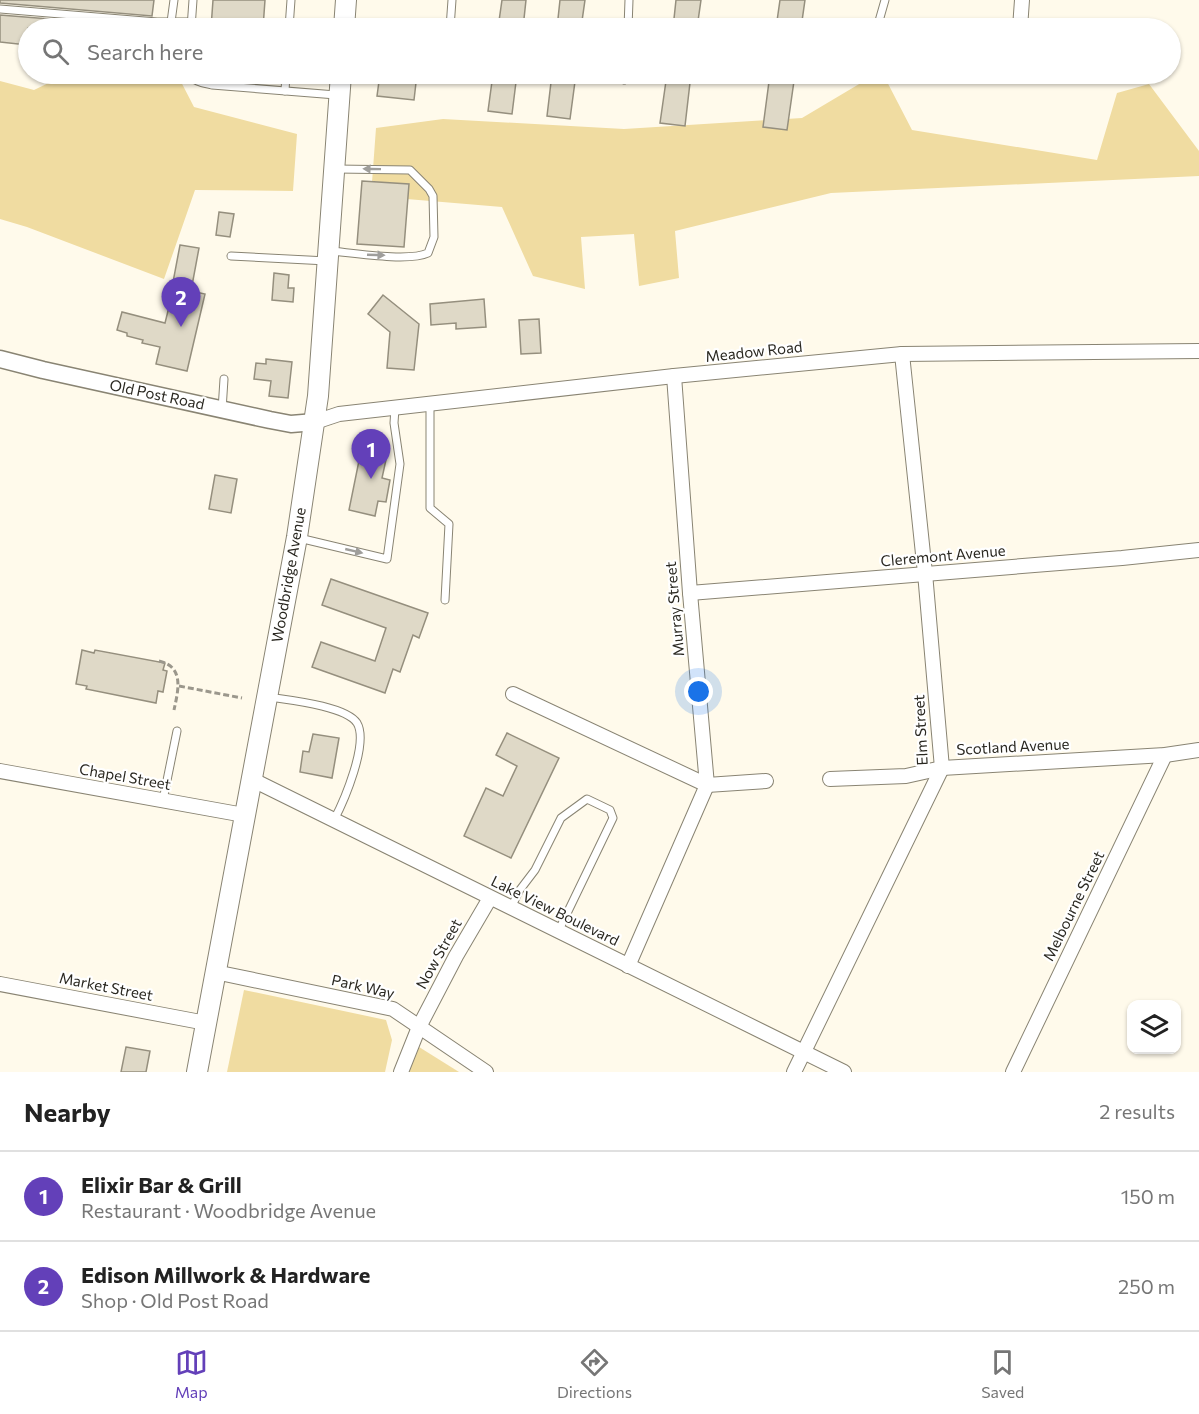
<!DOCTYPE html>
<html lang="en">
<head>
<meta charset="utf-8">
<style>
	:root { --surface:#fff; --page:#f2f2f2; --text:#222; --muted:#767676; --line:#e0e0e0; --accent:#6340b9 }
	body { margin:0; font-family:Commissioner,sans-serif; background:var(--page); color:var(--text) }
	.controls { position:absolute; right:18px; bottom:18px; display:grid; overflow:hidden; border-radius:12px; box-shadow:0 2px 4px #0004 }
	.controls button { width:54px; height:54px; display:grid; place-items:center; padding:0; border:0; border-bottom:2px solid var(--line); background:var(--surface); color:var(--text); font:30px sans-serif }
	.you { position:absolute; left:699px; top:692px; width:21px; height:21px; margin:-15px; border:4px solid #fff; border-radius:50%; background:#1a73e8; box-shadow:0 0 0 9px #1a73e833 }
	.badge { display:grid; place-items:center; width:39px; height:39px; border-radius:50%; background:var(--accent); color:#fff; font-size:20px; font-weight:700 }
	.pin { position:absolute; translate:-50% -50px; filter:drop-shadow(0 2px 3px #0008) }
	.pin::after { content:''; position:absolute; top:32px; width:21px; height:18px; background:inherit; clip-path:polygon(0 0,100% 0,50% 100%) }
	.list { margin:0; padding:0; list-style:none }
	h2 { display:flex; justify-content:space-between; align-items:center; height:78px; margin:0; padding:0 24px; font-size:26px }
	h2 small { font-size:20px; font-weight:400; color:var(--muted) }
	.list li { display:grid; grid-template-columns:39px 1fr auto; gap:18px; align-items:center; box-sizing:border-box; height:90px; padding:0 24px; border-top:2px solid var(--line) }
	.list b { display:block; font-size:22px; white-space:nowrap }
	.list p { margin:0; font-size:20px; white-space:nowrap; color:var(--muted) }
	.list em { font-size:20px; font-style:normal; color:var(--muted) }
	.icon { flex:none; width:33px; height:33px; fill:none; stroke:currentColor; stroke-width:2; stroke-linecap:round; stroke-linejoin:round }
	.map { position:relative; flex:none; width:1199px; height:1072px; overflow:hidden }
	.search { position:absolute; background:var(--surface); box-shadow:0 2px 4px #0004; left:18px; right:18px; top:18px; height:66px; display:flex; align-items:center; gap:15px; box-sizing:border-box; padding:0 21px; border-radius:33px; color:var(--muted); font-size:22px }
	.sheet { height:258px; background:var(--surface) }
	nav { display:flex; justify-content:space-around; align-items:center; box-sizing:border-box; height:84px; border-top:2px solid var(--line); background:var(--surface); font-size:16px; color:var(--muted) }
	nav a { display:grid; justify-items:center; gap:3px }
	nav .on { color:var(--accent) }
	.map>svg:first-child { display:block }
	.green { fill:#f0dca1 }
	.building { fill:#dfd9c7; stroke:#958f7e; stroke-width:1.5 }
	.lines { fill:none; stroke-linecap:round; stroke-linejoin:round }
	.service-casing { stroke:#898473; stroke-width:9 }
	.minor-casing { stroke:#898473; stroke-width:16 }
	.tertiary-casing { stroke:#898473; stroke-width:19 }
	.secondary-casing { stroke:#898473; stroke-width:22 }
	.path { stroke:#9b978c; stroke-width:3; stroke-dasharray:6 3; stroke-linecap:butt }
	.service { stroke:#fff; stroke-width:7 }
	.minor { stroke:#fff; stroke-width:14 }
	.tertiary { stroke:#fff; stroke-width:16 }
	.secondary { stroke:#fff; stroke-width:20 }
	.oneway { fill:#9f9e9b }
	.labels { text-anchor:middle; stroke-width:4.5; stroke-linejoin:round; paint-order:stroke }
	.street-label { font-size:15px; fill:#2a2821; stroke:#fff }
</style>
</head>
<body>
<div class="map">
<svg width="1199" height="1072" viewBox="0 0 1199 1072">
	<rect width="100%" height="100%" fill="#fffaeb"/>
	<g class="green">
		<polygon points="67,74 177,74 194,107 297,134 293,191 195,190 164,279 27,227 0,219 0,81 34,90"/>
		<polygon points="876,74 883,74 912,130 1097,160 1117,93 1149,84 1199,151 1199,176 831,193 675,231 679,278 639,286 634,234 581,237 585,289 533,276 502,207 371,196 376,128 443,119 624,129 802,118"/>
		<polygon points="244,990 386,1020 392,1040 385,1072 227,1072"/>
		<polygon points="419,1047 459,1072 406,1072 415,1051"/>
	</g>
	<g class="building">
		<polygon points="0,0 154,0 152,16 0,3"/>
		<polygon points="213,0 265,0 263,28 211,28"/>
		<polygon points="502,0 526,0 523,28 498,28"/>
		<polygon points="560,0 585,0 581,28 557,28"/>
		<polygon points="676,0 701,0 697,28 673,28"/>
		<polygon points="780,0 805,0 801,28 776,28"/>
		<polygon points="0,15 151,27 150,28 28,28 27,45 0,42"/>
		<polygon points="380,74 417,74 414,100 377,96"/>
		<polygon points="493,74 517,74 512,114 488,111"/>
		<polygon points="552,74 576,74 570,119 547,116"/>
		<polygon points="667,74 691,74 685,126 660,123"/>
		<polygon points="770,74 795,74 787,130 763,127"/>
		<polygon points="362,181 409,184 404,247 357,244"/>
		<polygon points="219,212 234,214 230,237 216,235"/>
		<polygon points="180,245 199,248 191,291 205,294 187,371 156,364 160,347 142,343 143,340 127,336 127,333 117,330 122,312 165,323 175,283 173,282"/>
		<polygon points="274,273 289,275 288,288 294,288 293,302 272,300"/>
		<polygon points="383,295 419,324 414,370 387,368 390,332 368,314"/>
		<polygon points="484,299 486,327 456,329 456,323 431,325 430,304"/>
		<polygon points="539,319 541,353 521,354 519,320"/>
		<polygon points="266,359 292,362 288,398 269,396 271,381 254,379 256,363 266,364"/>
		<polygon points="363,441 389,446 382,478 390,480 386,502 378,501 375,516 349,510"/>
		<polygon points="215,475 237,479 231,513 209,509"/>
		<polygon points="331,579 428,613 419,638 413,635 400,672 393,669 385,693 312,667 321,642 375,661 386,628 322,605"/>
		<polygon points="82,650 94,653 95,650 165,663 163,670 167,671 163,692 158,691 156,703 86,689 87,686 76,684"/>
		<polygon points="507,733 559,758 511,858 464,836 486,788 503,796 517,766 496,755"/>
		<polygon points="313,734 339,738 332,778 300,772 303,751 309,752"/>
		<polygon points="126,1047 150,1051 146,1072 121,1072"/>
	</g>
	<g class="lines">
		<g class="service-casing">
			<g id="service">
				<polyline points="0,9 157,22 192,22"/>
				<polyline points="171,22 174,0"/>
				<polyline points="191,28 193,0"/>
				<polyline points="289,28 291,0"/>
				<polyline points="450,28 452,0"/>
				<polyline points="628,28 629,0"/>
				<polyline points="877,28 885,0"/>
				<path d="M 189,74 C 194,82 204,83 212,85 L 336,95"/>
				<polyline points="624,80 625,74"/>
				<polyline points="285,91 286,74"/>
				<path d="M 331,251 C 353,253 409,262 428,253 L 434,237 L 433,196 L 429,189 L 410,170 L 336,169"/>
				<polyline points="231,256 327,261"/>
				<polyline points="430,404 430,508 449,524 445,600"/>
				<polyline points="222,410 224,379"/>
				<polyline points="299,538 387,559 400,464 394,423 395,408"/>
				<path d="M 269,697 C 289,700 346,706 357,723 C 369,743 344,801 334,820"/>
				<polyline points="163,800 177,731"/>
				<polyline points="511,908 519,891 535,870 561,818 587,799 610,810 613,818 558,932"/>
			</g>
		</g>
		<g class="minor-casing">
			<g id="minor">
				<polyline points="1020,28 1022,0"/>
				<polyline points="315,422 339,414 674,376 902,354 1199,351"/>
				<polyline points="690,593 1122,558 1199,550"/>
				<polyline points="513,694 707,785 766,781"/>
				<polyline points="0,771 244,815"/>
				<polyline points="251,779 844,1072"/>
				<polyline points="830,779 906,776 942,768 1165,755 1199,750"/>
				<polyline points="628,966 707,785 690,593 674,376"/>
				<polyline points="215,972 393,1009 486,1072"/>
				<polyline points="0,984 206,1023"/>
				<polyline points="401,1072 419,1027 456,956 490,898"/>
				<polyline points="794,1072 942,768 925,573 902,354"/>
				<polyline points="1013,1072 1165,755"/>
			</g>
		</g>
		<g class="tertiary-casing">
			<polyline id="tertiary" points="0,359 43,370 270,420 291,424 315,422"/>
		</g>
		<g class="secondary-casing">
			<g id="secondary">
				<polyline points="344,28 346,0"/>
				<polyline points="197,1072 297,537 318,396 341,74"/>
			</g>
		</g>
		<g class="path">
			<path d="M 159,661 C 185,667 178,691 174,710"/>
			<polyline points="179,686 242,698"/>
		</g>
		<use href="#service" class="service"/>
		<use href="#minor" class="minor"/>
		<use href="#tertiary" class="tertiary"/>
		<use href="#secondary" class="secondary"/>
	</g>
	<defs><path id="oneway-solid" d="M-6-.8H1V-3.2L6.5 0L1 3.2V.8H-6Z" transform="scale(1.5)"/></defs>
	<g class="oneway">
		<use href="#oneway-solid" transform="translate(372 169) rotate(-179)"/>
		<use href="#oneway-solid" transform="translate(376 255) rotate(2)"/>
		<use href="#oneway-solid" transform="translate(354 551) rotate(13)"/>
	</g>
	<g class="labels">
		<g class="street-label">
			<text transform="translate(754 352) rotate(-6)" y="5">Meadow Road</text>
			<text transform="translate(157 395) rotate(12)" y="5">Old Post Road</text>
			<text transform="translate(943 556) rotate(-5)" y="5">Cleremont Avenue</text>
			<text transform="translate(289 575) rotate(-80)" y="5">Woodbridge Avenue</text>
			<text transform="translate(675 609) rotate(-95)" y="5">Murray Street</text>
			<text transform="translate(921 730) rotate(-93)" y="5">Elm Street</text>
			<text transform="translate(1013 747) rotate(-3)" y="5">Scotland Avenue</text>
			<text transform="translate(125 777) rotate(10)" y="5">Chapel Street</text>
			<text transform="translate(1074 906) rotate(-64)" y="5">Melbourne Street</text>
			<text transform="translate(555 911) rotate(26)" y="5">Lake View Boulevard</text>
			<text transform="translate(439 954) rotate(-61)" y="5">Now Street</text>
			<text transform="translate(106 987) rotate(11)" y="5">Market Street</text>
			<text transform="translate(363 987) rotate(13)" y="5">Park Way</text>
		</g>
	</g>
</svg>
<div class="controls">
<button><svg class="icon" aria-label="layers" viewBox="0 0 24 24"><path d="M12 4l9 5-9 5-9-5zM3 14l9 5 9-5"/></svg></button>
</div>
<div class="you"></div>
<div class="pin badge" style="left:371px;top:479px">1</div>
<div class="pin badge" style="left:181px;top:327px">2</div>
<div class="search"><svg class="icon" aria-label="search" viewBox="0 0 24 24"><circle cx="10" cy="10" r="6"/><path d="M15 15l6 6"/></svg>Search here</div>
</div>
<section class="sheet">
<h2>Nearby<small>2 results</small></h2>
<ul class="list">
<li><span class="badge">1</span><div><b>Elixir Bar &amp; Grill</b><p>Restaurant · Woodbridge Avenue</p></div><em>150 m</em></li>
<li><span class="badge">2</span><div><b>Edison Millwork &amp; Hardware</b><p>Shop · Old Post Road</p></div><em>250 m</em></li>
</ul>
</section>
<nav>
<a class="on"><svg class="icon" aria-label="map" viewBox="0 0 24 24"><path d="M3 6l6-2 6 2 6-2v14l-6 2-6-2-6 2zM9 4v14M15 6v14"/></svg>Map</a>
<a><svg class="icon" aria-label="directions" viewBox="0 0 24 24"><path d="M12 3l9 9-9 9-9-9zM9 14v-3h6M13 9l2 2-2 2"/></svg>Directions</a>
<a><svg class="icon" aria-label="saved" viewBox="0 0 24 24"><path d="M7 4h10v16l-5-4-5 4z"/></svg>Saved</a>
</nav>
</body>
</html>
